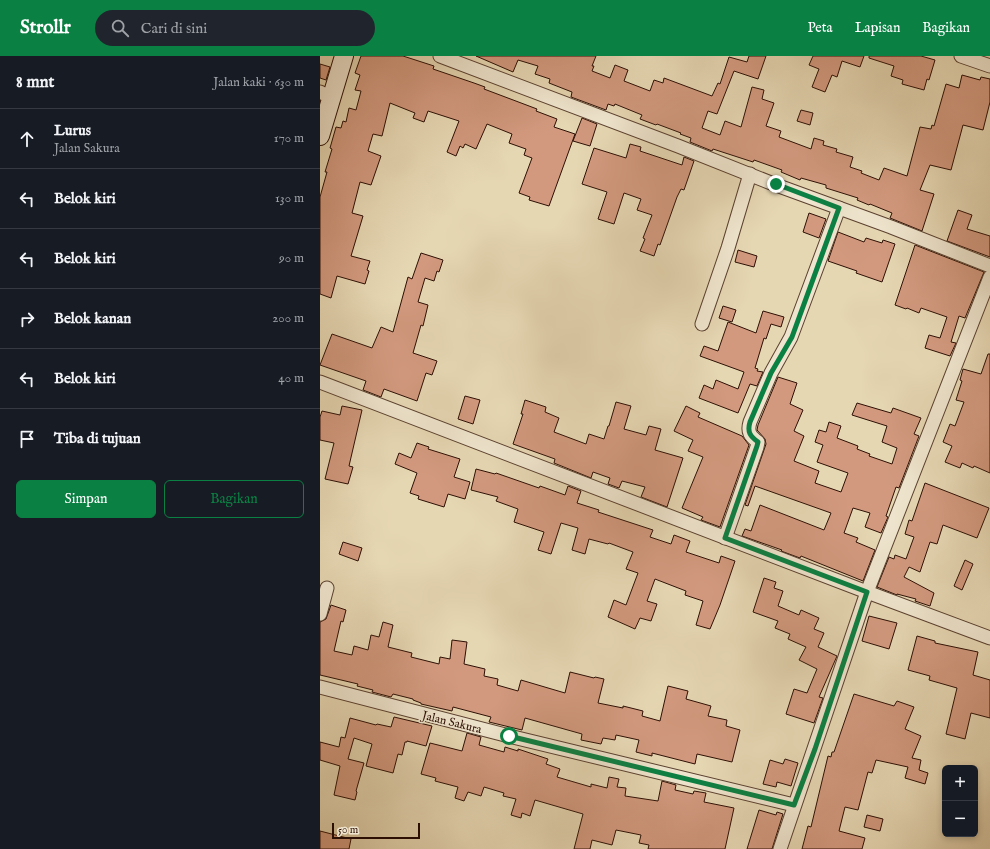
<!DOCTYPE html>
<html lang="id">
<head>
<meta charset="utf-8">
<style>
	:root { --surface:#171b24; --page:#20242c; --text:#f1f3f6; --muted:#9ea1a6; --line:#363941; --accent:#0b8043 }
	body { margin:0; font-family:"IM FELL English",serif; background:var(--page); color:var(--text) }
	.controls { position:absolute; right:12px; bottom:12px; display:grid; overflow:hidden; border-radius:6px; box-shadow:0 2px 6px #0003 }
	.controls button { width:36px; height:36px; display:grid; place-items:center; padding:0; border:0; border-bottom:1px solid var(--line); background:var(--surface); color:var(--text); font:20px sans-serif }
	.scale { position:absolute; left:12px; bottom:10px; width:88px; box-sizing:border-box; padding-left:4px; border:2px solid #2d0f04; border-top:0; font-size:11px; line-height:14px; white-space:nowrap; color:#2d0f04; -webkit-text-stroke:3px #efe5ce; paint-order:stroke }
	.stop { position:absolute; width:12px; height:12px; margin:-9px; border:3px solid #0b8043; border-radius:50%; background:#fff }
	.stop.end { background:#0b8043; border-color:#fff; box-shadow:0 1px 4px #0008 }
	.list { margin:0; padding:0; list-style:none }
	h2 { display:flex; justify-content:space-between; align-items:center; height:52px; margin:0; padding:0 16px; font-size:17px }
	h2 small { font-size:13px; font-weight:400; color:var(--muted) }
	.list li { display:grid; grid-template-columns:26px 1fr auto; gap:12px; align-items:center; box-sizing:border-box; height:60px; padding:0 16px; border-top:1px solid var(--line) }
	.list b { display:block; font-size:15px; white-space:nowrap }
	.list p { margin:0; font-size:13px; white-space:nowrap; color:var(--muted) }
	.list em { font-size:13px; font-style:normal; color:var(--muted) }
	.actions { display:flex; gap:8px; padding:12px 16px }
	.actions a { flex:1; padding:9px 0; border:1px solid var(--accent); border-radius:6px; text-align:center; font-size:14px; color:var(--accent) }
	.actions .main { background:var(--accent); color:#fff }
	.icon { flex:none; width:22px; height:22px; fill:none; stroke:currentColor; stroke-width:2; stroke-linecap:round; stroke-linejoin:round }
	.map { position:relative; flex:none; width:670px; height:793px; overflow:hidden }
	header { display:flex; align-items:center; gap:24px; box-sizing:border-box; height:56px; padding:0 20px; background:var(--accent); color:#fff }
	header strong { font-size:19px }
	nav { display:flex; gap:22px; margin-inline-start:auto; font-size:14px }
	.search { width:280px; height:36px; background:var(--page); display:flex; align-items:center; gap:10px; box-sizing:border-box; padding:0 14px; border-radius:22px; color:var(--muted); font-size:15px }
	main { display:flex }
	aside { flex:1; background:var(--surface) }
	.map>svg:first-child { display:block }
	.building { fill:#d2997e; stroke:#2d0f04 }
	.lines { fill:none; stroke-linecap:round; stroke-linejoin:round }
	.street-casing { stroke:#5b4130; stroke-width:15 }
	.secondary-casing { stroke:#2d0f04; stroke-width:20 }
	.street { stroke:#efe5ce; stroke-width:13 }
	.secondary { stroke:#efe5ce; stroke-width:18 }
	.route { stroke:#0b8043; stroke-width:5 }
	.labels { text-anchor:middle; stroke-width:3; stroke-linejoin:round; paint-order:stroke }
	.street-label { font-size:12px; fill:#2d0f04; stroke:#efe5ce }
</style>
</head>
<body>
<header>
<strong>Strollr</strong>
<div class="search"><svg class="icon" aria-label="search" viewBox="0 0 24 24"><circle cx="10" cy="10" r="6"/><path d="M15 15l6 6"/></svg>Cari di sini</div>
<nav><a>Peta</a><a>Lapisan</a><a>Bagikan</a></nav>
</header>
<main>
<aside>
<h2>8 mnt<small>Jalan kaki · 630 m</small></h2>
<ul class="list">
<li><svg class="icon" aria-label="ahead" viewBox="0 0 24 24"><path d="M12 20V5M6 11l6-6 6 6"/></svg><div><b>Lurus</b><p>Jalan Sakura</p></div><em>170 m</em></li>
<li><svg class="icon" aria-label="left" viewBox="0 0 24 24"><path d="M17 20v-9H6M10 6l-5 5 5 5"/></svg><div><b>Belok kiri</b></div><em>130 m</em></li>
<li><svg class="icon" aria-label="left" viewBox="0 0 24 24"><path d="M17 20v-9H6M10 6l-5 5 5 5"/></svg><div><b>Belok kiri</b></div><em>90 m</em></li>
<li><svg class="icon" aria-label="right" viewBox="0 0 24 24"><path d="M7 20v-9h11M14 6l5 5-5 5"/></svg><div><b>Belok kanan</b></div><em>200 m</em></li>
<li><svg class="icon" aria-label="left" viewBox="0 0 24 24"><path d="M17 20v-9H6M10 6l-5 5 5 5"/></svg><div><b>Belok kiri</b></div><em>40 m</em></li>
<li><svg class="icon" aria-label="arrive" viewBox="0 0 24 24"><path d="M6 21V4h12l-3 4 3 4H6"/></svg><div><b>Tiba di tujuan</b></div></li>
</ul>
<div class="actions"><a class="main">Simpan</a><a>Bagikan</a></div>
</aside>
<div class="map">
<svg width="670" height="793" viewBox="0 0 670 793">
	<rect width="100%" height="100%" fill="#e6d7b3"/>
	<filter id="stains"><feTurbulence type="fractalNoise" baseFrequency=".005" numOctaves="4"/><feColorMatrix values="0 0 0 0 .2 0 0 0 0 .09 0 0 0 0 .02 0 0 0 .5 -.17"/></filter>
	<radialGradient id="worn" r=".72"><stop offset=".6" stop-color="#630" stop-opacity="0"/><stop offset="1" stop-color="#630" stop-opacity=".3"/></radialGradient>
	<g class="building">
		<polygon points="41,0 83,0 114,10 113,13 154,27 165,31 164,33 217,53 216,55 237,63 234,71 255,78 229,150 209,144 210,141 199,137 212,102 204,99 206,93 189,87 192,78 167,68 156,93 145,88 143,92 140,90 136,100 127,96 139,65 108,55 104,66 93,62 95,57 70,47 62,80 53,78 48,95 61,100 51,129 40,126 32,157 43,160 31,200 50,205 47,214 49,215 45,228 17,220 11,242 0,238 0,141 7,116 5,116 12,93 10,92 16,71 21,72 23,65 26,66 29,52 36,54 41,35 35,34 40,19 35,17"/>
		<polygon points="156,0 276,0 272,10 274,10 272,15 290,22 295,9 308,14 304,25 330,35 334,24 343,27 344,22 392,40 398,27 400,28 409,1 427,6 429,0 446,0 438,23 414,15 397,58 388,55 382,72 400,79 405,65 421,71 432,31 444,34 442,43 454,47 446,70 461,75 459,81 491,93 494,82 504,85 503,89 517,93 516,96 533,101 530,111 542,115 541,117 559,124 564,112 587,120 600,71 611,73 612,69 614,70 626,28 639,32 642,19 660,24 661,21 670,23 670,46 663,74 643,69 631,114 610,109 600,134 614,138 602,175 570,162 572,157 550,148 549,149 537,144 538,142 506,132 506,129 481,122 480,124 461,116 462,114 434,104 433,106 393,93 392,95 370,86 371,82 360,78 361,77 337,68 336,69 320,63 322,59 295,48 294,50 288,48 286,54 251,41 252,36 229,27 230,23 215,18 218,10 198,4 193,16"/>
		<polygon points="493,0 544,0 540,11 522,5 517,21 512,19 505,36 492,31 499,13 489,9"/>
		<polygon points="549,0 601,0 615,4 609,24 607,23 604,34 582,28 583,24 571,20 574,10 549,2"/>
		<polygon points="0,8 10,11 6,24 0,22"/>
		<polygon points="481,54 493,57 490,69 477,65"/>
		<polygon points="262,62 277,68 270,90 253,85"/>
		<polygon points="310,88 321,91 320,95 362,109 364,101 374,105 364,134 361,133 357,141 340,189 338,188 334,200 320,195 325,183 323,182 332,159 317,154 321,143 304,137 294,168 278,163 287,136 262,128 274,92 306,102"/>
		<polygon points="638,154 652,159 647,173 670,180 670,201 627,185"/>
		<polygon points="489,157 506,163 499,182 483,176"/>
		<polygon points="518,176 544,186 546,182 562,187 563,184 575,188 562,226 536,217 537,215 508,205"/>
		<polygon points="595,189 664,216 645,262 639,260 631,286 636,287 630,300 605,292 609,279 620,282 627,261 601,252 599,257 587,252 586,253 575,249"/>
		<polygon points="418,194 437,200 434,211 415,206"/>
		<polygon points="101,197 123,204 119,216 117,215 114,225 105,222 98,246 108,249 103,270 101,269 93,297 117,305 112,319 106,317 97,345 64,333 61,341 43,334 46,325 0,309 12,278 52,292 61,271 73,276 88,221 92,223"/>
		<polygon points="403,250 416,254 412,266 399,262"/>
		<polygon points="443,255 464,261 461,271 451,268 446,283 444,282 435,312 438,313 437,315 443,316 437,330 430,328 418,357 379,342 384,329 393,333 396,324 418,333 424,316 380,300 384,290 398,295 408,266 436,277"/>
		<polygon points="668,298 670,298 670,417 654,410 653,412 642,407 640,412 625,406 632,390 623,386 630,368 635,370 644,346 636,344 642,325 640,324 643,313 661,318"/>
		<polygon points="458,321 477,327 470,348 483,354 474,375 484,380 474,405 499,415 495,427 521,436 528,417 497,406 503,389 495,386 499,374 506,376 509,366 521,370 517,382 538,390 537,393 550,398 549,400 572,408 577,392 562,386 567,370 532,359 537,347 571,357 573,352 601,362 594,378 599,380 579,432 576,431 566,460 568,461 561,477 545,471 550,457 533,452 524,477 538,482 536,486 555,494 543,525 481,500 480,502 461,495 462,494 422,480 425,473 431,475 440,449 504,474 511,457 435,430 428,450 425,449 446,388 445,383 437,374 438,369"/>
		<polygon points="145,340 160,344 153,368 138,363"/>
		<polygon points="205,344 226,351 225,356 239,362 234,376 266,388 269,378 284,383 288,370 289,370 296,346 311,350 304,373 326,379 329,370 341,373 335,394 363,402 347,451 321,441 325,431 302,425 299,432 288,428 290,422 273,416 271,422 234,407 235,403 193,388 203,358 201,358"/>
		<polygon points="22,350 42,354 29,410 33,411 28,428 5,423 14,387 0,384 0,361 2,355 20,359"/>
		<polygon points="366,350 380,357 378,361 422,380 429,389 400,471 381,464 383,461 362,452 383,401 368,395 373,384 354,375"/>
		<polygon points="97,387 109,391 108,393 140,403 134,421 150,426 145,443 128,438 124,451 98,443 99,440 90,437 97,417 75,408 79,397 91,402"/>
		<polygon points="156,413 175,418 176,417 219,432 220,430 245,439 248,430 261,435 257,447 279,454 278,456 333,474 330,481 351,488 354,479 370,485 366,496 399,507 401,500 415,505 400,549 390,573 376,569 383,545 365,539 366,535 335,523 327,545 337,548 331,565 320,562 315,573 288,561 294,544 306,549 318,517 306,513 313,496 289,487 288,488 269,483 265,498 252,494 258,472 241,467 231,498 218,494 224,476 194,466 198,453 176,445 178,441 151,434"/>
		<polygon points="605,427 669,452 657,482 623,469 617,488 610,486 600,516 589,511 584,521 614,537 610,550 595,545 596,543 577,538 577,539 557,531 569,501 574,503 575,499 586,503 594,481 585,478 589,464 592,465"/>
		<polygon points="23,486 42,492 38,505 19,498"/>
		<polygon points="645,504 653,508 642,534 634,530"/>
		<polygon points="444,522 456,526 454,532 463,535 458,550 479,559 481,554 499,562 494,573 504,577 498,591 517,600 499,641 503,642 494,667 466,658 474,633 487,637 497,613 479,604 486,591 468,583 470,578 455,572 458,565 433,556"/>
		<polygon points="11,549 26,554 23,566 21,565 14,595 32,599 34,590 48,594 51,579 59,581 63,566 73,569 68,591 92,597 91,601 119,608 120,601 130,603 132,584 147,586 144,608 165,613 164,620 178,623 177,629 198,635 201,624 245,637 250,616 274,622 275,621 284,623 278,647 303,652 303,650 323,655 322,660 340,665 348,630 368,635 366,643 391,650 388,660 407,664 406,670 420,674 412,706 377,698 375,708 332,697 332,700 316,696 319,684 296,679 295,684 283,682 281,688 261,684 262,678 205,662 202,674 169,666 171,661 133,651 132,655 101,648 101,647 93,644 93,643 73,638 71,641 52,636 53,634 37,630 38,628 0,619 0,566 6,563"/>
		<polygon points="549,560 577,567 569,593 542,585"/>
		<polygon points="597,580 615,585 615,587 658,596 653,619 670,624 670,662 651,657 645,683 626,678 637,632 609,624 610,620 588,614"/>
		<polygon points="534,638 574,650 577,645 594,651 585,673 601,680 592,702 601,704 599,714 608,717 605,728 585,722 588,711 556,704 552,717 548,716 538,754 525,751 519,775 545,782 542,793 482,793 488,770 491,771 508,700 511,701 512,696 514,696"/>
		<polygon points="74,661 112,670 106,690 87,685 87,686 85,686 82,699 78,698 73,717 46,710 52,688 34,682 28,703 44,707 36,735 37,736 35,744 14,739 20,710 0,704 0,686 19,691 21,681 25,682 30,662 56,669 57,668 71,671"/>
		<polygon points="147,677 161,681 159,689 184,696 185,691 198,695 198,693 228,703 226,708 240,713 237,721 271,731 271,728 287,732 289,721 299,723 297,731 306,732 305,740 338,745 342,725 356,729 355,734 373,738 374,735 386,737 384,746 414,752 405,793 328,793 329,789 319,787 321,779 296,774 292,789 272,784 270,793 254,793 263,758 215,744 210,760 202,757 201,762 191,759 196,743 183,740 184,737 164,731 161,740 148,736 144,745 135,742 138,731 115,725 116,722 101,718 110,687 142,695"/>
		<polygon points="465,703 478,707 471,730 457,726 456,731 443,728 450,704 463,708"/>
		<polygon points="439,754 456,759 457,756 463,758 452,793 427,793"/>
		<polygon points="547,759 563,763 560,775 544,771"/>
		<polygon points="0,775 31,783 29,793 0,793"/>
	</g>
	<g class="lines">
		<g class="street-casing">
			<g id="street">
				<polyline points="120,0 358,90 456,129 571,171 670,210"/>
				<polyline points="641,0 670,10"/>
				<polyline points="0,36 12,42"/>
				<polyline points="382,268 408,192 430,118"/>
				<polyline points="0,326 547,536 670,582"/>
				<path d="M 405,482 L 437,391 L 438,386 C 430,380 427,376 430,366 L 451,317 L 471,281 L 519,152"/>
				<polyline points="0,558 7,532"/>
				<polyline points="0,631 189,680 474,749"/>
				<polyline points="460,793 547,536 670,221"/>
			</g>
		</g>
		<g class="secondary-casing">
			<polyline id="secondary" points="0,80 24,0"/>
		</g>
		<use href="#street" class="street"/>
		<use href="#secondary" class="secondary"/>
	</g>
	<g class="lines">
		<path class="route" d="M 189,680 L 474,749 L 495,693 L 547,536 L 405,482 L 437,390 L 438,386 C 430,380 427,376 430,366 L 451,317 L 472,281 L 519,152 L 456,128"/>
	</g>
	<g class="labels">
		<g class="street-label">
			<text transform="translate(132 666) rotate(14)" y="4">Jalan Sakura</text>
		</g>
	</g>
	<rect width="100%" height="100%" filter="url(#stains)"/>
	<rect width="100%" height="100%" fill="url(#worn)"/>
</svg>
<div class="controls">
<button>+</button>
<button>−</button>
</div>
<div class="scale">50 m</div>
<div class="stop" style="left:189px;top:680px"></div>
<div class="stop end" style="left:456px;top:128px"></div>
</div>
</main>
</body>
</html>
